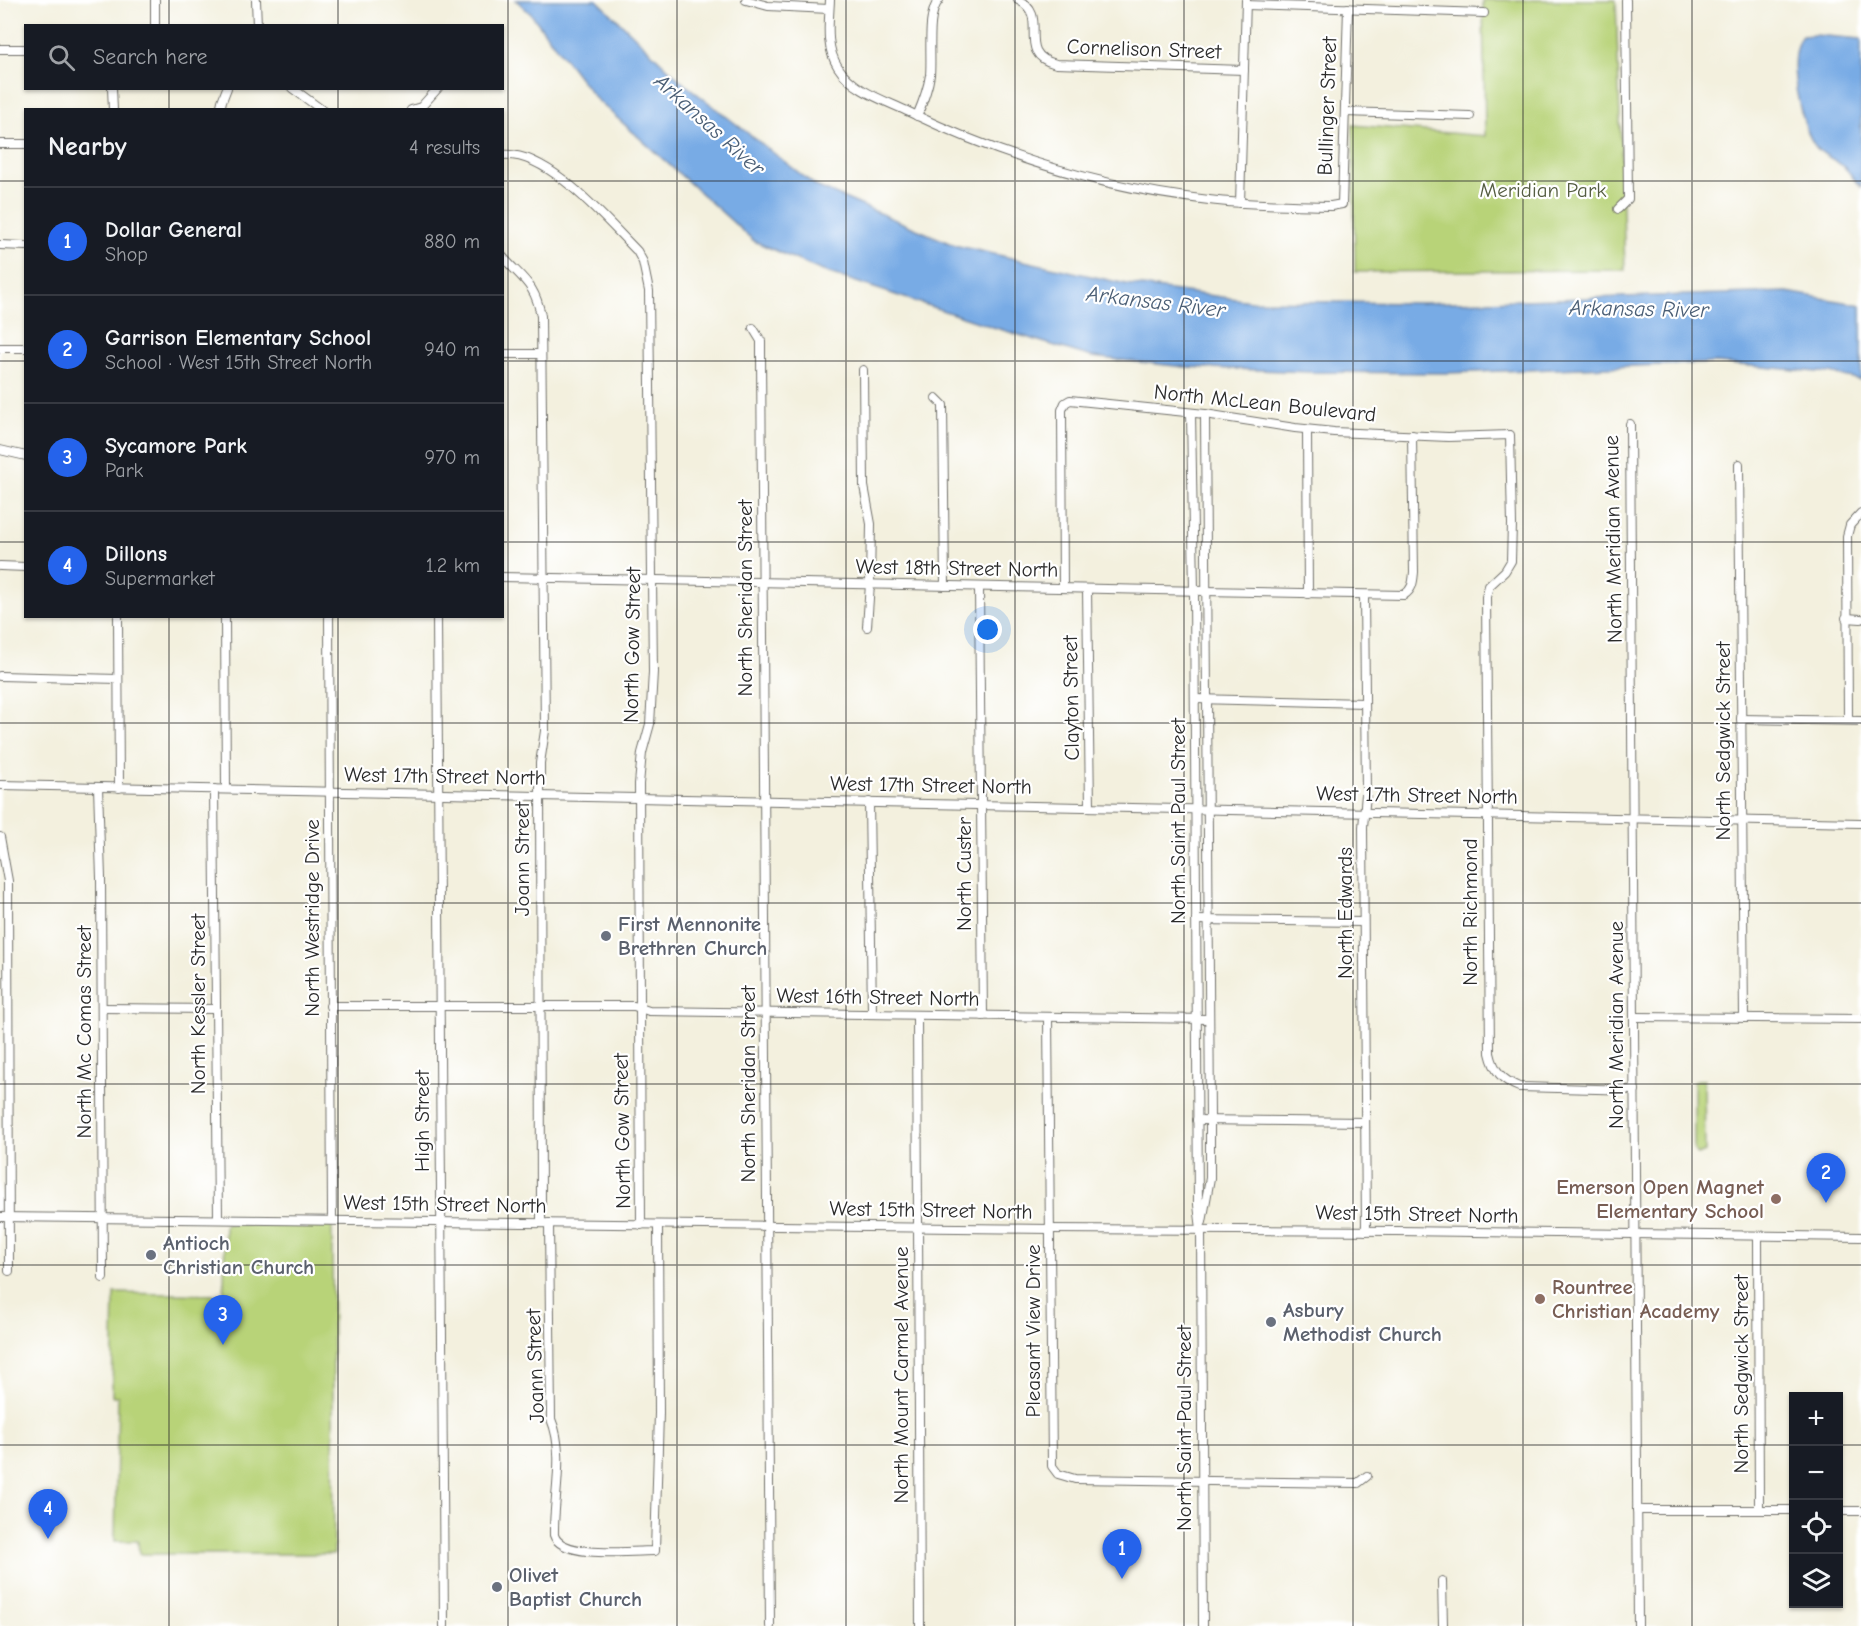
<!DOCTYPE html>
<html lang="en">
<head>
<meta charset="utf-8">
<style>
	:root { --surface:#171b24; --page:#20242c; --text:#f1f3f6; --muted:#9ea1a6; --line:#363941; --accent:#2563eb }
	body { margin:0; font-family:"Comic Neue",sans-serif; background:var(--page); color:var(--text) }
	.controls { position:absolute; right:18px; bottom:18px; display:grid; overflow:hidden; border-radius:0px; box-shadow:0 2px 4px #0004 }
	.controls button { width:54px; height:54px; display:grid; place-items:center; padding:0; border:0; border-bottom:2px solid var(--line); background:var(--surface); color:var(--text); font:30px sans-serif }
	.you { position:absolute; left:988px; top:630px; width:21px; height:21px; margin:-15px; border:4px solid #fff; border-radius:50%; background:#1a73e8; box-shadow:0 0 0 9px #1a73e833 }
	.badge { display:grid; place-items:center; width:39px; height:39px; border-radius:50%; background:var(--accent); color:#fff; font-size:20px; font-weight:700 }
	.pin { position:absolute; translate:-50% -50px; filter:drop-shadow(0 2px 3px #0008) }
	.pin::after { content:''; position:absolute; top:32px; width:21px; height:18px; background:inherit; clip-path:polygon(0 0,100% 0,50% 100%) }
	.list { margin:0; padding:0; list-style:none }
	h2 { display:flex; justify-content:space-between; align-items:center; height:78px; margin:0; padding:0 24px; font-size:26px }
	h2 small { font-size:20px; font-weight:400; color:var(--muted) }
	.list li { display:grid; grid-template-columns:39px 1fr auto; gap:18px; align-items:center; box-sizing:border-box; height:108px; padding:0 24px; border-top:2px solid var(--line) }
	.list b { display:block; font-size:22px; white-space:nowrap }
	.list p { margin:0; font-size:20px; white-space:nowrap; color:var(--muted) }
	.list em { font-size:20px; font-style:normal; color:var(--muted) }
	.icon { flex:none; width:33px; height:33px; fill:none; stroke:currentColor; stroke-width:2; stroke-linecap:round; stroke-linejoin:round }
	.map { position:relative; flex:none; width:1861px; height:1626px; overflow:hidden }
	.search { position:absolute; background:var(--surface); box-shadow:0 2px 4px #0004; left:24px; top:24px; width:480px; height:66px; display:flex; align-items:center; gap:15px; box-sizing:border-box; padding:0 21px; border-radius:0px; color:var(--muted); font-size:22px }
	.panel { position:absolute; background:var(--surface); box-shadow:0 2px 4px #0004; left:24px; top:108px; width:480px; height:510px; border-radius:0px }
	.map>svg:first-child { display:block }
	.green { fill:#b8d378; stroke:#727f52; stroke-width:1.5 }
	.water { fill:#78abe5; stroke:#526b88; stroke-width:1.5 }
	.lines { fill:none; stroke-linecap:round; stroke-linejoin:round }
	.minor-casing { stroke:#71706a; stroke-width:10 }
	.minor { stroke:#fff; stroke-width:8 }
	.grid { fill:none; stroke:#2b2b2b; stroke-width:1.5; stroke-opacity:0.55 }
	.worship-dot { fill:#6b7280; stroke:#fff; stroke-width:2 }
	.education-dot { fill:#8d6e63; stroke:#fff; stroke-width:2 }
	.labels { text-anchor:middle; stroke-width:4.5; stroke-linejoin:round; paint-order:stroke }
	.street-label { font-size:21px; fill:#2b2b2b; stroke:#fff }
	.park-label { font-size:21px; fill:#555d42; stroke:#fff }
	.worship-label { font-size:21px; font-weight:bold; fill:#5b616d; stroke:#fff; text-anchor:start }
	.education-label { font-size:21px; font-weight:bold; fill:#785e54; stroke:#fff; text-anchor:end }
	.water-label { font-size:22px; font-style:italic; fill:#4a5e75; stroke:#fff }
</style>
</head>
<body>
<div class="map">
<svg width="1861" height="1626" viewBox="0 0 1861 1626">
	<rect width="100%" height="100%" fill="#fff"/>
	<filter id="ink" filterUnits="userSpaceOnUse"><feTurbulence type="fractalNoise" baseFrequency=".0167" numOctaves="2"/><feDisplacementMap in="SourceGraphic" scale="12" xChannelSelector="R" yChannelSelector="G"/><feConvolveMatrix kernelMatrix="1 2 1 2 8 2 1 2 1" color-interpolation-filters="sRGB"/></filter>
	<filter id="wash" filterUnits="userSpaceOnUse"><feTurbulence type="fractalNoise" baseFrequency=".008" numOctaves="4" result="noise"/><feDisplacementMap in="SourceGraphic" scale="24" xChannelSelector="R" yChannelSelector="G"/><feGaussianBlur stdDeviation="1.35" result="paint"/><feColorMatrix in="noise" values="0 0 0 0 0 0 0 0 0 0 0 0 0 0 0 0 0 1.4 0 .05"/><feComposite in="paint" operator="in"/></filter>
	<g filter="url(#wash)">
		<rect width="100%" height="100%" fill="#f3f0de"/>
		<g class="green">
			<polygon points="1483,0 1616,0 1625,270 1355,272 1353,125 1485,136"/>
			<polygon points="1697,1080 1704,1080 1705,1152 1698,1155 1694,1150 1694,1082"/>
			<polygon points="225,1224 332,1225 334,1554 139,1554 138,1541 115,1541 118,1396 112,1396 114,1293 224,1295"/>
		</g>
		<g class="water">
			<polygon points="516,0 597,0 682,82 816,186 954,245 1126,284 1251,301 1421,303 1787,292 1861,305 1861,380 1830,373 1716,363 1447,373 1310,372 1185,367 1092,357 996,328 820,270 754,241 594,97 531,14"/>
			<path d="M 1814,35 L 1861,39 L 1861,187 C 1855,182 1852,175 1846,169 C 1838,160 1824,157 1816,147 C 1801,128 1784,56 1802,36 Z"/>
		</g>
	</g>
	<g filter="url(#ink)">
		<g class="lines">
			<g class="minor-casing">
				<g id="minor">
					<polyline points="256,0 257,26"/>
					<polyline points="746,0 768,6 829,9"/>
					<path d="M 830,0 C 829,22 825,47 838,67 C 853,91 884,100 909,112 C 1005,158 1103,188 1209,200 C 1249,205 1290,205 1331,206 L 1342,204 L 1348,8"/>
					<path d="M 1018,0 C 1052,16 1013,53 1056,64 L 1244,70"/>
					<polyline points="1246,5 1484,13"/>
					<polyline points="155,26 155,0"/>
					<polyline points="0,49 26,49"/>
					<polyline points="112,88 113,110"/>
					<polyline points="292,88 322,110"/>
					<polyline points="220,110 222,101 227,88"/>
					<polyline points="411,110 421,107 438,88"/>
					<polyline points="1345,112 1470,116"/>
					<path d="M 917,116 C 923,102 928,89 930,75 C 932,55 926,14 939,0"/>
					<polyline points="0,144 26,144"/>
					<path d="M 502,155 C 548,150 606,220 637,251 L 643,262 L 649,291 L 653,672 L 650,724 L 642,753 L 639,784 L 641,1225"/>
					<polyline points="1240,203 1246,0"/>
					<polyline points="1618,209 1628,199 1626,0"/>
					<polyline points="0,245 26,246"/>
					<path d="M 502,256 C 522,279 535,283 541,316 L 545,731 L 540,763 L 541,1223"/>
					<polyline points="753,328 761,341 761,353 770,1626"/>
					<polyline points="0,348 26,348"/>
					<polyline points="502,354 541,354"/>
					<polyline points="863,370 864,486 871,524 870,584 867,627"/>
					<polyline points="936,398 943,405 945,586"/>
					<polyline points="1191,413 1194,591 1198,1205 1201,1229 1203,1626"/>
					<polyline points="1630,424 1638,1626"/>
					<polyline points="1307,430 1308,594"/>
					<polyline points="0,450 26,456"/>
					<polyline points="1739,464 1744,1018"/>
					<polyline points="0,566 26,567"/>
					<path d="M 502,577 L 1404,595 C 1413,589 1413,582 1414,572 L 1412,435"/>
					<polyline points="979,587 983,1016"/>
					<path d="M 1063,588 L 1062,410 L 1065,403 L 1070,400 L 1205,414 L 1295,428 L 1334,432 L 1448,437 L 1510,435 L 1512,524 L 1511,561 L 1505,571 L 1489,586 L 1486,597 L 1490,1053 C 1494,1071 1502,1080 1519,1087 L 1635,1090"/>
					<polyline points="1087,589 1090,807"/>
					<polyline points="1364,595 1366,794 1363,827 1366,1231"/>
					<polyline points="118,616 119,788"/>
					<polyline points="225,616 226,789"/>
					<polyline points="329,616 332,1220"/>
					<polyline points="437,616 444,1626"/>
					<polyline points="1846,618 1861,619"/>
					<polyline points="0,676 118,679"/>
					<polyline points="1195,699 1365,703"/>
					<polyline points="1741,719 1861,721"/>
					<polyline points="1848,720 1847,536 1850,525 1861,513"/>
					<polyline points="0,785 1861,823"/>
					<polyline points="98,787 101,878 103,1278"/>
					<polyline points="214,789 218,1219"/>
					<polyline points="869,802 872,1014"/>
					<polyline points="0,837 8,881 9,1271"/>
					<polyline points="1196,920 1363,922"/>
					<polyline points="330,1006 634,1006 649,1011 1209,1019"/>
					<polyline points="102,1008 216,1009"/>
					<polyline points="917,1015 920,1626"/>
					<polyline points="1048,1017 1052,1466 1058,1474 1075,1479 1358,1483 1367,1476"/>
					<polyline points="1635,1017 1861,1019"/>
					<polyline points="1197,1120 1365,1122"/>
					<polyline points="0,1217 1050,1229 1397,1231 1861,1237"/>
					<polyline points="1202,1222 1210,1178 1210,1120 1205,414"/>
					<path d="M 549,1223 L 551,1419 C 566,1454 553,1498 554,1535 C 561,1559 633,1551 655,1551 L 659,1413 L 658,1225"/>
					<polyline points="1758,1237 1759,1510"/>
					<polyline points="1637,1510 1794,1510"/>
					<polyline points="1838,1511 1861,1511"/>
					<polyline points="1442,1581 1443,1626"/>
				</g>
			</g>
			<use href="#minor" class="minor"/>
		</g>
	</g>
	<path class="grid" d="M 169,0 L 169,26M 338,0 L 338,26M 508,0 L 508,1626M 677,0 L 677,1626M 846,0 L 846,1626M 1015,0 L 1015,1626M 1184,0 L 1184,1626M 1353,0 L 1353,1626M 1523,0 L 1523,1626M 1692,0 L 1692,1626M 169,88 L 169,110M 338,88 L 338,110M 0,181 L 26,181M 502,181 L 1861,181M 0,361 L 26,361M 502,361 L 1861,361M 0,542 L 26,542M 502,542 L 1861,542M 169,616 L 169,1626M 338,616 L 338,1626M 0,723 L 1861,723M 0,903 L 1861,903M 0,1084 L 1861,1084M 0,1265 L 1861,1265M 0,1445 L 1794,1445M 1838,1445 L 1861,1445"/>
	<g class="worship-dot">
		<circle cx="606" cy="936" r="6"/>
		<circle cx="151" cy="1255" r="6"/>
		<circle cx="1271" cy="1322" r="6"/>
		<circle cx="497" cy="1587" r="6"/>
	</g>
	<g class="education-dot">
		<circle cx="1776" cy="1199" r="6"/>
		<circle cx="1540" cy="1299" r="6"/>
	</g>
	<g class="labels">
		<g class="street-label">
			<text transform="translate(1144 49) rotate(2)" y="7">Cornelison Street</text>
			<text transform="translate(1327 106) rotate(-88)" y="7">Bullinger Street</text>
			<text transform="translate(1265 403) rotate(6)" y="7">North McLean Boulevard</text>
			<text transform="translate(1613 539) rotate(-91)" y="7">North Meridian Avenue</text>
			<text transform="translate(957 568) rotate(1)" y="7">West 18th Street North</text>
			<text transform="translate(745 598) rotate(-90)" y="7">North Sheridan Street</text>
			<text transform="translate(632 645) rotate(-89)" y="7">North Gow Street</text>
			<text transform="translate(1071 698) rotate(-91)" y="7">Clayton Street</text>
			<text transform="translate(1723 741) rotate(-90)" y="7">North Sedgwick Street</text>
			<text transform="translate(445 776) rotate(1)" y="7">West 17th Street North</text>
			<text transform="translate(931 785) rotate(1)" y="7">West 17th Street North</text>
			<text transform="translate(1417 795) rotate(1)" y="7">West 17th Street North</text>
			<text transform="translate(1178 821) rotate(-90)" y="7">North Saint Paul Street</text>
			<text transform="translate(522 859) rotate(-90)" y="7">Joann Street</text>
			<text transform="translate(964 874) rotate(-90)" y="7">North Custer</text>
			<text transform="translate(1470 912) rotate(-90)" y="7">North Richmond</text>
			<text transform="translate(1345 913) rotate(-90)" y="7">North Edwards</text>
			<text transform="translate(312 918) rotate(-90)" y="7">North Westridge Drive</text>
			<text transform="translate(878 997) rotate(1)" y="7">West 16th Street North</text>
			<text transform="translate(198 1004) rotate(-90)" y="7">North Kessler Street</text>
			<text transform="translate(1616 1025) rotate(-90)" y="7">North Meridian Avenue</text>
			<text transform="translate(84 1032) rotate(-90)" y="7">North Mc Comas Street</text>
			<text transform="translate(748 1084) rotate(-90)" y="7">North Sheridan Street</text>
			<text transform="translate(422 1121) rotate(-90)" y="7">High Street</text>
			<text transform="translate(622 1131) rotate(-91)" y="7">North Gow Street</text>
			<text transform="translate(445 1204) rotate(1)" y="7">West 15th Street North</text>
			<text transform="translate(931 1210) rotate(1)" y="7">West 15th Street North</text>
			<text transform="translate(1417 1214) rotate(1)" y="7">West 15th Street North</text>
			<text transform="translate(1033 1331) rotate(-90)" y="7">Pleasant View Drive</text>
			<text transform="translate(535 1366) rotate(-92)" y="7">Joann Street</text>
			<text transform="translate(1741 1374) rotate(-90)" y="7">North Sedgwick Street</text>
			<text transform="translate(901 1375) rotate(-90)" y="7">North Mount Carmel Avenue</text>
			<text transform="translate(1184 1428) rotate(-90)" y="7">North Saint Paul Street</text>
		</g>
		<g class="park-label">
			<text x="1543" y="197">Meridian Park</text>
		</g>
		<g class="worship-label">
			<text x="618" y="931">First Mennonite<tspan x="618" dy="24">Brethren Church</tspan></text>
			<text x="163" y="1250">Antioch<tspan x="163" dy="24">Christian Church</tspan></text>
			<text x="1283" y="1317">Asbury<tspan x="1283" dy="24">Methodist Church</tspan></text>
			<text x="509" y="1582">Olivet<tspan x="509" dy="24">Baptist Church</tspan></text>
		</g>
		<g class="education-label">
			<text x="1764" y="1194">Emerson Open Magnet<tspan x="1764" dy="24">Elementary School</tspan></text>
			<text x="1552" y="1294" text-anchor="start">Rountree<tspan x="1552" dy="24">Christian Academy</tspan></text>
		</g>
		<g class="water-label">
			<text transform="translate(710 124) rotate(42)" y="8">Arkansas River</text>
			<text transform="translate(1156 301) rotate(7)" y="8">Arkansas River</text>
			<text transform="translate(1639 308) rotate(1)" y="8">Arkansas River</text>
		</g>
	</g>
</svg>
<div class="controls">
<button>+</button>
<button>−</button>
<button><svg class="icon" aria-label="locate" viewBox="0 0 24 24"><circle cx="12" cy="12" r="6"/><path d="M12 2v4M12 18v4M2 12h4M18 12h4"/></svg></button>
<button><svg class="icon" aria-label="layers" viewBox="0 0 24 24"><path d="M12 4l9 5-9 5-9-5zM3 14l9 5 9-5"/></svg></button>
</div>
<div class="you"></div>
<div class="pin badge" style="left:1122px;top:1579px">1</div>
<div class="pin badge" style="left:1826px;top:1203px">2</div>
<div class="pin badge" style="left:223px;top:1345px">3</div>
<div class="pin badge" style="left:48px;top:1539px">4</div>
<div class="search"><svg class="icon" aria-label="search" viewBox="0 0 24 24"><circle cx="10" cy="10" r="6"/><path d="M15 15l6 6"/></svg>Search here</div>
<section class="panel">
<h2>Nearby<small>4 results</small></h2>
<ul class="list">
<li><span class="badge">1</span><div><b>Dollar General</b><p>Shop</p></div><em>880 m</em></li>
<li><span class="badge">2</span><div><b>Garrison Elementary School</b><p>School · West 15th Street North</p></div><em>940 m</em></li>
<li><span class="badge">3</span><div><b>Sycamore Park</b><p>Park</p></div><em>970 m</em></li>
<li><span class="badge">4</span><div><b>Dillons</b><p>Supermarket</p></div><em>1.2 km</em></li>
</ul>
</section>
</div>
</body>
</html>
